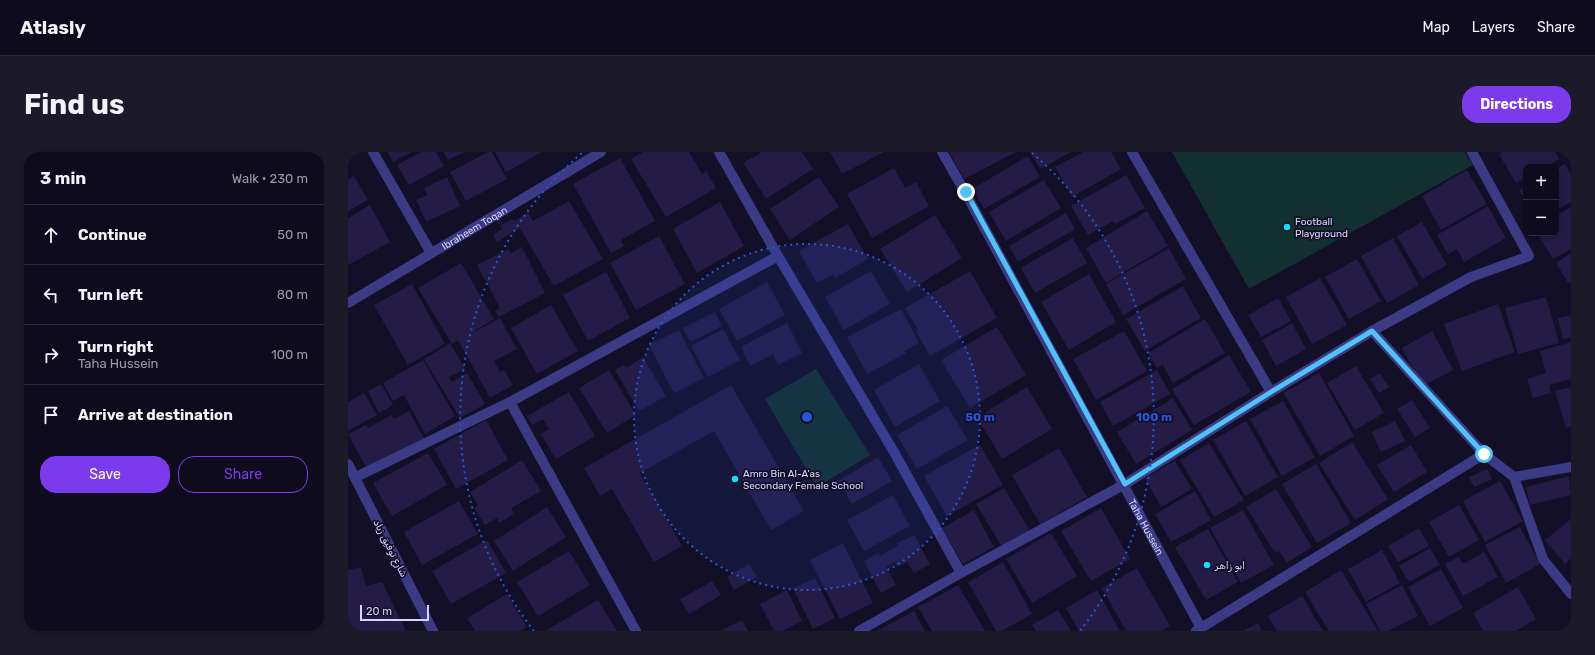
<!DOCTYPE html>
<html lang="en">
<head>
<meta charset="utf-8">
<style>
	:root { --surface:#0e0b1c; --page:#1c1929; --text:#f1f3f6; --muted:#9b9ba3; --line:#2e2b3b; --accent:#7c3aed }
	body { margin:0; font-family:Rubik,Cairo,sans-serif; background:var(--page); color:var(--text) }
	.controls { position:absolute; right:12px; top:12px; display:grid; overflow:hidden; border-radius:8px; box-shadow:0 2px 6px #0003 }
	.controls button { width:36px; height:36px; display:grid; place-items:center; padding:0; border:0; border-bottom:1px solid var(--line); background:var(--surface); color:var(--text); font:20px sans-serif }
	.scale { position:absolute; left:12px; bottom:10px; width:69px; box-sizing:border-box; padding-left:4px; border:2px solid #d9d4ff; border-top:0; font-size:11px; line-height:14px; white-space:nowrap; color:#d9d4ff; -webkit-text-stroke:3px #130f26; paint-order:stroke }
	.stop { position:absolute; width:12px; height:12px; margin:-9px; border:3px solid #4fc3f7; border-radius:50%; background:#fff }
	.stop.end { background:#4fc3f7; border-color:#fff; box-shadow:0 1px 4px #0008 }
	.list { margin:0; padding:0; list-style:none }
	h2 { display:flex; justify-content:space-between; align-items:center; height:52px; margin:0; padding:0 16px; font-size:17px }
	h2 small { font-size:13px; font-weight:400; color:var(--muted) }
	.list li { display:grid; grid-template-columns:26px 1fr auto; gap:12px; align-items:center; box-sizing:border-box; height:60px; padding:0 16px; border-top:1px solid var(--line) }
	.list b { display:block; font-size:15px; white-space:nowrap }
	.list p { margin:0; font-size:13px; white-space:nowrap; color:var(--muted) }
	.list em { font-size:13px; font-style:normal; color:var(--muted) }
	.actions { display:flex; gap:8px; padding:12px 16px }
	.actions a { flex:1; padding:9px 0; border:1px solid var(--accent); border-radius:16px; text-align:center; font-size:14px; color:var(--accent) }
	.actions .main { background:var(--accent); color:#fff }
	.icon { flex:none; width:22px; height:22px; fill:none; stroke:currentColor; stroke-width:2; stroke-linecap:round; stroke-linejoin:round }
	.map { position:relative; flex:none; width:1223px; height:479px; overflow:hidden; border-radius:16px }
	header { display:flex; align-items:center; gap:24px; box-sizing:border-box; height:56px; padding:0 20px; background:var(--surface); border-bottom:1px solid var(--line) }
	header strong { font-size:19px }
	nav { display:flex; gap:22px; margin-inline-start:auto; font-size:14px }
	.intro { display:flex; align-items:center; justify-content:space-between; box-sizing:border-box; height:96px; padding:0 24px }
	h1 { margin:0; font-size:28px }
	.button { padding:10px 18px; border-radius:16px; background:var(--accent); color:#fff; font-size:14px; font-weight:700 }
	main { display:flex; gap:24px; padding:0 24px }
	aside { flex:1; background:var(--surface); border-radius:16px; box-shadow:0 2px 6px #0003 }
	.map>svg:first-child { display:block }
	.green { fill:#12302f }
	.building { fill:#241b47 }
	.lines { fill:none; stroke-linecap:round; stroke-linejoin:round }
	.service { stroke:#3d3a85; stroke-width:10 }
	.minor { stroke:#3d3a85; stroke-width:10 }
	.route { stroke:#4fc3f7; stroke-width:5 }
	.ring { fill:none; stroke:#2655da; stroke-width:2; stroke-dasharray:2 4 }
	.poi-dot { fill:#00e5ff; stroke:#130f26; stroke-width:1.5 }
	.labels { text-anchor:middle; stroke-width:3.5; stroke-linejoin:round; paint-order:stroke }
	.poi-label { font-size:10px; fill:#d9d4ff; stroke:#130f26; text-anchor:start }
	.street-label { font-size:10px; fill:#d9d4ff; stroke:#130f26 }
	.centre { fill:#2655da; stroke:#130f26; stroke-width:2 }
	.ring-label { font-size:12px; text-anchor:middle; font-weight:bold; fill:#2655da; stroke:#130f26; stroke-width:3.5; stroke-linejoin:round; paint-order:stroke }
</style>
</head>
<body>
<header>
<strong>Atlasly</strong>
<nav><a>Map</a><a>Layers</a><a>Share</a></nav>
</header>
<div class="intro"><h1>Find us</h1><a class="button">Directions</a></div>
<main>
<aside>
<h2>3 min<small>Walk · 230 m</small></h2>
<ul class="list">
<li><svg class="icon" aria-label="ahead" viewBox="0 0 24 24"><path d="M12 20V5M6 11l6-6 6 6"/></svg><div><b>Continue</b></div><em>50 m</em></li>
<li><svg class="icon" aria-label="left" viewBox="0 0 24 24"><path d="M17 20v-9H6M10 6l-5 5 5 5"/></svg><div><b>Turn left</b></div><em>80 m</em></li>
<li><svg class="icon" aria-label="right" viewBox="0 0 24 24"><path d="M7 20v-9h11M14 6l5 5-5 5"/></svg><div><b>Turn right</b><p>Taha Hussein</p></div><em>100 m</em></li>
<li><svg class="icon" aria-label="arrive" viewBox="0 0 24 24"><path d="M6 21V4h12l-3 4 3 4H6"/></svg><div><b>Arrive at destination</b></div></li>
</ul>
<div class="actions"><a class="main">Save</a><a>Share</a></div>
</aside>
<div class="map">
<svg width="1223" height="479" viewBox="0 0 1223 479">
	<rect width="100%" height="100%" fill="#130f26"/>
	<g class="green">
		<polygon points="824,0 1117,0 1125,13 901,137"/>
		<polygon points="468,217 522,303 469,335 417,247"/>
	</g>
	<g class="building">
		<polygon points="40,0 64,0 45,10"/>
		<polygon points="73,0 88,0 96,14 61,33 49,13"/>
		<polygon points="96,0 117,0 100,8"/>
		<polygon points="140,0 144,0 159,27 118,49 102,20"/>
		<polygon points="147,0 194,0 158,20"/>
		<polygon points="295,0 341,0 354,22 358,19 368,36 318,65 283,7"/>
		<polygon points="414,0 454,0 465,17 418,47 395,11"/>
		<polygon points="482,0 536,0 494,22"/>
		<polygon points="601,0 668,0 616,27"/>
		<polygon points="682,0 723,0 692,17"/>
		<polygon points="735,0 763,0 773,17 724,45 707,15"/>
		<polygon points="1154,0 1207,0 1211,7 1197,15 1178,15 1178,25 1168,31 1151,2"/>
		<polygon points="680,4 692,25 636,57 624,37"/>
		<polygon points="272,6 307,69 273,88 276,94 263,101 225,32"/>
		<polygon points="1217,12 1223,23 1223,50 1208,58 1208,17"/>
		<polygon points="546,16 557,36 568,30 581,54 524,86 499,42"/>
		<polygon points="1119,18 1139,52 1093,78 1074,44"/>
		<polygon points="778,23 797,56 767,72 765,69 740,83 723,54"/>
		<polygon points="6,24 20,48 0,59 0,27"/>
		<polygon points="99,25 112,54 78,70 68,48 79,43 76,36"/>
		<polygon points="471,25 491,55 442,88 422,57"/>
		<polygon points="696,28 713,56 658,89 641,60"/>
		<polygon points="1178,34 1178,50 1171,38"/>
		<polygon points="221,49 255,107 206,134 172,76 149,90 145,83 154,77 152,74 164,67 166,69 180,61 185,69"/>
		<polygon points="372,50 396,94 349,121 325,77"/>
		<polygon points="22,53 42,90 0,113 0,66"/>
		<polygon points="1140,54 1158,86 1116,110 1109,97 1100,102 1089,83"/>
		<polygon points="1223,55 1223,97 1205,107 1189,81 1208,81 1208,64"/>
		<polygon points="799,59 820,94 758,131 738,96"/>
		<polygon points="718,61 727,77 670,110 661,94"/>
		<polygon points="587,63 614,106 559,140 532,97"/>
		<polygon points="1074,70 1099,113 1074,127 1049,84"/>
		<polygon points="500,72 520,107 487,126 485,122 469,131 451,99"/>
		<polygon points="311,84 337,132 288,158 262,111"/>
		<polygon points="725,86 739,111 687,141 673,116"/>
		<polygon points="1045,86 1071,133 1039,151 1013,104"/>
		<polygon points="174,95 197,141 151,165 147,159 152,156 129,113 160,97 163,101"/>
		<polygon points="821,96 838,127 775,163 758,132"/>
		<polygon points="1223,101 1223,130 1220,131 1208,111"/>
		<polygon points="1009,107 1033,149 1001,167 977,125"/>
		<polygon points="113,111 146,167 119,184 152,166 169,197 146,209 152,220 156,218 165,233 142,246 110,188 104,192 70,136"/>
		<polygon points="523,119 542,152 496,178 477,145"/>
		<polygon points="622,119 649,166 582,204 568,179 570,178 557,156"/>
		<polygon points="258,120 282,166 240,189 215,143"/>
		<polygon points="741,122 768,170 721,198 693,150"/>
		<polygon points="972,126 999,173 964,192 938,145"/>
		<polygon points="419,130 437,163 389,189 371,157"/>
		<polygon points="64,132 97,192 60,213 26,153"/>
		<polygon points="835,134 853,166 797,199 778,167"/>
		<polygon points="1198,145 1211,191 1170,202 1157,156"/>
		<polygon points="930,146 943,169 913,185 900,163"/>
		<polygon points="1150,152 1167,200 1114,219 1096,172"/>
		<polygon points="203,153 230,199 189,222 163,176"/>
		<polygon points="553,157 571,191 556,199 558,201 519,222 499,185"/>
		<polygon points="367,160 374,174 342,190 335,176"/>
		<polygon points="1223,163 1223,185 1215,187 1210,166"/>
		<polygon points="857,167 877,201 825,231 815,213 809,216 800,201"/>
		<polygon points="439,171 454,201 430,213 425,202 402,214 393,195"/>
		<polygon points="944,171 958,197 928,214 914,188"/>
		<polygon points="649,175 678,223 622,256 593,208"/>
		<polygon points="375,177 392,208 360,225 343,194"/>
		<polygon points="331,178 356,226 326,241 301,193"/>
		<polygon points="776,179 799,219 748,248 725,207"/>
		<polygon points="1084,179 1105,218 1075,234 1054,196"/>
		<polygon points="1223,190 1223,227 1201,233 1203,241 1185,246 1179,227 1198,221 1192,199"/>
		<polygon points="102,191 117,217 101,225 104,230 119,221 137,252 112,266 76,207"/>
		<polygon points="881,203 903,240 846,273 824,237"/>
		<polygon points="295,205 318,244 291,259 267,218 276,213 278,216"/>
		<polygon points="75,208 107,264 77,282 56,243 45,249 35,231"/>
		<polygon points="571,212 592,249 547,275 526,238"/>
		<polygon points="1008,214 1036,261 1007,278 979,231"/>
		<polygon points="261,218 288,263 259,281 231,236"/>
		<polygon points="809,218 822,242 765,274 752,250"/>
		<polygon points="971,221 1006,284 972,304 936,241"/>
		<polygon points="1032,221 1041,235 1031,241 1022,227"/>
		<polygon points="33,232 45,253 31,261 20,239"/>
		<polygon points="383,233 456,359 423,378 366,279 292,321 334,394 306,410 264,337 252,344 236,316"/>
		<polygon points="679,235 704,277 654,307 629,265"/>
		<polygon points="1223,235 1223,274 1218,276 1207,239"/>
		<polygon points="221,240 247,284 208,307 193,282 201,277 195,267 184,273 179,264"/>
		<polygon points="16,241 29,263 0,279 0,250"/>
		<polygon points="825,246 844,278 788,312 769,280"/>
		<polygon points="1064,248 1082,276 1067,285 1049,257"/>
		<polygon points="935,249 967,305 934,324 902,267"/>
		<polygon points="599,254 620,288 569,317 549,283"/>
		<polygon points="61,259 77,288 20,319 0,282 18,273 20,276 43,263 46,267"/>
		<polygon points="138,268 160,308 108,337 86,297"/>
		<polygon points="898,269 930,325 897,344 865,288"/>
		<polygon points="1047,269 1057,289 1033,300 1024,280"/>
		<polygon points="1004,290 1040,347 1007,368 971,311"/>
		<polygon points="861,291 896,348 866,365 832,308"/>
		<polygon points="632,293 655,333 599,364 576,324"/>
		<polygon points="1063,293 1079,320 1046,340 1029,313"/>
		<polygon points="711,296 739,345 692,372 664,323"/>
		<polygon points="80,301 99,333 44,364 25,331"/>
		<polygon points="530,305 544,329 504,352 490,329"/>
		<polygon points="174,308 193,339 163,356 166,362 151,371 149,366 137,373 126,356 130,353 122,340"/>
		<polygon points="827,309 844,337 813,355 797,326"/>
		<polygon points="968,312 1003,371 969,391 934,332"/>
		<polygon points="1139,317 1144,327 1126,335 1121,325"/>
		<polygon points="1221,324 1223,343 1182,353 1178,335"/>
		<polygon points="1152,329 1175,369 1137,390 1115,349"/>
		<polygon points="656,336 682,379 654,395 628,352"/>
		<polygon points="928,337 964,395 939,411 931,399 927,401 898,355"/>
		<polygon points="847,339 863,368 823,390 807,362"/>
		<polygon points="545,343 562,374 516,399 499,368"/>
		<polygon points="111,349 130,382 74,413 56,380"/>
		<polygon points="1111,353 1131,388 1101,405 1081,370"/>
		<polygon points="199,355 218,385 165,419 146,389"/>
		<polygon points="753,356 782,407 743,429 713,379"/>
		<polygon points="626,358 646,395 615,412 594,376"/>
		<polygon points="895,358 926,413 893,431 862,376"/>
		<polygon points="1223,367 1223,406 1217,412 1197,388"/>
		<polygon points="1172,375 1192,412 1158,431 1137,393"/>
		<polygon points="1071,376 1081,394 1050,410 1040,394"/>
		<polygon points="860,377 890,430 858,448 827,395"/>
		<polygon points="703,381 729,424 684,451 658,407"/>
		<polygon points="566,383 582,412 566,421 559,410 549,415 547,410 538,415 548,433 533,441 516,409 530,401 532,404 550,393 549,391"/>
		<polygon points="139,388 158,421 103,452 84,419"/>
		<polygon points="495,391 525,451 492,467 462,408"/>
		<polygon points="1082,396 1092,413 1061,430 1051,414"/>
		<polygon points="1034,398 1052,431 1018,450 1000,417"/>
		<polygon points="221,399 242,433 190,464 169,430"/>
		<polygon points="1136,400 1150,425 1115,444 1097,412 1111,405 1115,412"/>
		<polygon points="655,410 684,462 654,479 648,479 620,430"/>
		<polygon points="401,412 409,425 386,438 379,425"/>
		<polygon points="13,415 18,434 34,430 58,479 0,479 0,418"/>
		<polygon points="789,416 822,474 814,479 778,479 754,436"/>
		<polygon points="1093,417 1115,456 1082,474 1060,435"/>
		<polygon points="993,418 1030,479 981,479 957,440"/>
		<polygon points="467,426 487,466 465,477 445,437"/>
		<polygon points="364,429 373,443 341,462 332,447"/>
		<polygon points="610,433 637,479 584,479 570,455"/>
		<polygon points="1054,433 1070,464 1040,479 1032,479 1018,452"/>
		<polygon points="1170,435 1188,467 1168,479 1135,479 1125,461"/>
		<polygon points="439,438 454,469 435,479 426,479 412,452"/>
		<polygon points="749,438 772,479 731,479 718,456"/>
		<polygon points="159,442 179,475 172,479 127,479 119,466"/>
		<polygon points="954,444 975,479 929,479 920,464"/>
		<polygon points="250,448 269,479 197,479"/>
		<polygon points="710,458 723,479 688,479 684,473"/>
		<polygon points="566,459 577,479 529,479"/>
		<polygon points="394,468 400,479 372,479"/>
		<polygon points="910,471 914,479 895,479"/>
	</g>
	<g class="lines">
		<g class="service">
			<polyline points="25,0 83,101"/>
			<polyline points="784,0 923,240"/>
		</g>
		<g class="minor">
			<polyline points="371,0 430,104 546,300 613,421"/>
			<path id="s1" d="M 594,0 L 617,40 L 853,476"/>
			<path id="s2" d="M 0,151 L 253,0"/>
			<polyline points="1024,179 1136,302"/>
			<polyline points="162,250 288,479"/>
			<polyline points="0,312 85,479"/>
			<polyline points="8,325 162,250 430,104"/>
			<polyline points="1166,325 1195,407 1223,442"/>
			<polyline points="511,479 613,421 777,332 923,240 1024,179 1123,125 1181,104 1124,0"/>
			<polyline points="848,479 1136,302 1166,325 1223,315"/>
		</g>
	</g>
	<g class="lines">
		<polyline class="route" points="618,40 777,332 923,240 1024,179 1136,302"/>
	</g>
	<circle cx="459" cy="265" r="173" fill="#2655da" fill-opacity=".12"/>
	<g class="ring">
		<circle cx="459" cy="265" r="173"/>
		<path d="M186 479A347 347 0 0 1 234 1M684 1A347 347 0 0 1 732 479"/>
	</g>
	<g class="poi-dot">
		<circle cx="939" cy="75" r="4"/>
		<circle cx="387" cy="327" r="4"/>
		<circle cx="859" cy="413" r="4"/>
	</g>
	<g class="labels">
		<g class="poi-label">
			<text x="947" y="73">Football<tspan x="947" dy="12">Playground</tspan></text>
			<text x="395" y="325">Amro Bin Al-A'as<tspan x="395" dy="12">Secondary Female School</tspan></text>
			<text x="867" y="417">ابو زاهر</text>
		</g>
		<g class="street-label">
			<text dy="4" stroke="none"><textPath href="#s2" startOffset="147">Ibraheem Toqan</textPath></text>
			<text dy="4" stroke="none"><textPath href="#s1" startOffset="427">Taha Hussein</textPath></text>
			<text transform="translate(43 396) rotate(63)" y="4">شارع توفيق زياد</text>
		</g>
	</g>
	<circle cx="459" cy="265" r="6" class="centre"/>
	<g class="ring-label">
		<text x="632" y="269">50 m</text>
		<text x="806" y="269">100 m</text>
	</g>
</svg>
<div class="controls">
<button>+</button>
<button>−</button>
</div>
<div class="scale">20 m</div>
<div class="stop" style="left:1136px;top:302px"></div>
<div class="stop end" style="left:618px;top:40px"></div>
</div>
</main>
</body>
</html>
